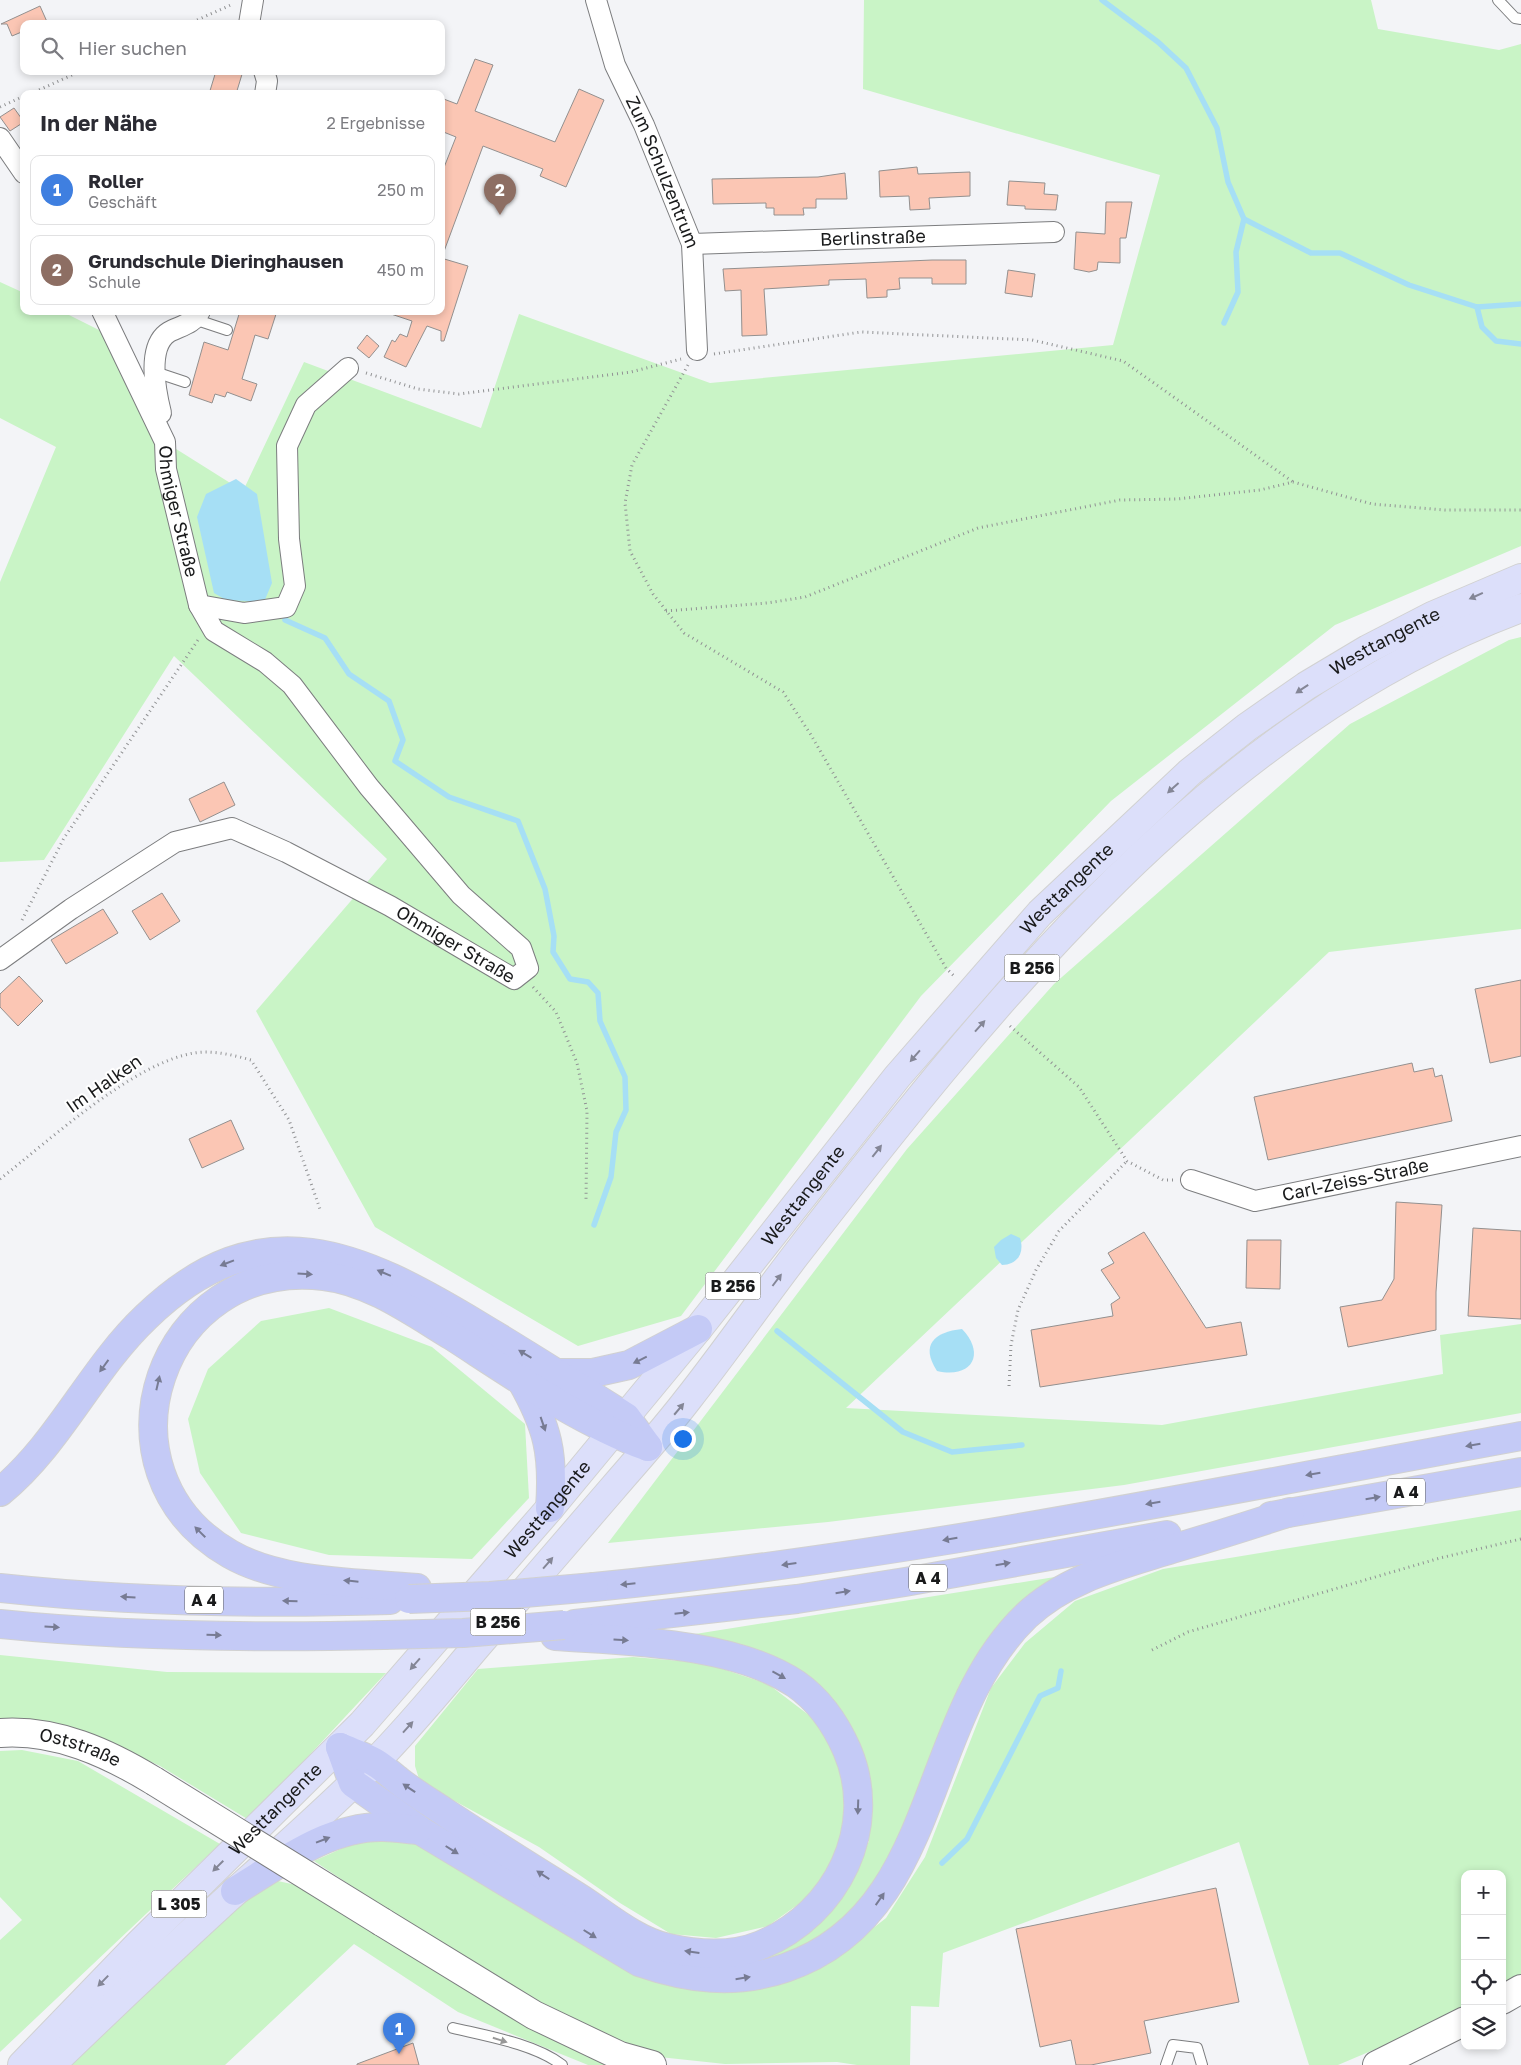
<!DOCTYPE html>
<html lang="de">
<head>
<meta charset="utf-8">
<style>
	:root { --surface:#fff; --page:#f7f7f7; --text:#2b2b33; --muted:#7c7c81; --line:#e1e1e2; --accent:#2465d1 }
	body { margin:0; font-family:"Golos Text",sans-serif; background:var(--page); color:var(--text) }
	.controls { position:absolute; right:15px; bottom:15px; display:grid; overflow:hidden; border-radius:10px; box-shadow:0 2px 8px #0003 }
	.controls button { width:45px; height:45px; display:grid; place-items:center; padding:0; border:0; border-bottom:1px solid var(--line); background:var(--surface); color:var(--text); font:25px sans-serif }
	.you { position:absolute; left:682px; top:1438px; width:18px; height:18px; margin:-12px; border:4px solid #fff; border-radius:50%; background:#1a73e8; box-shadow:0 0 0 8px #1a73e833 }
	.badge { display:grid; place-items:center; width:32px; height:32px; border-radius:50%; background:var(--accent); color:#fff; font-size:16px; font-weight:700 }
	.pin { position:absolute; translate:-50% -41px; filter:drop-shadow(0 1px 2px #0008) }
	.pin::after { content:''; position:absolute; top:26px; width:18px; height:15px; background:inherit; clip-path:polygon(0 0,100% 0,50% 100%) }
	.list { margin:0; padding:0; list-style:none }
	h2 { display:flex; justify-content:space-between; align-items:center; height:65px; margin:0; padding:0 20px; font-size:21px }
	h2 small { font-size:16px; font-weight:400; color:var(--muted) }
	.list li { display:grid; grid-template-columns:32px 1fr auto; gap:15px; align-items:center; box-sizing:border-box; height:70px; margin:0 10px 10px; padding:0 10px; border:1px solid var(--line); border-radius:10px }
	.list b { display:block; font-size:19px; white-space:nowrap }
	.list p { margin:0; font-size:16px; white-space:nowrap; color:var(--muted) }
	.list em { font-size:16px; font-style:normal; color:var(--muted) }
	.icon { flex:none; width:28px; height:28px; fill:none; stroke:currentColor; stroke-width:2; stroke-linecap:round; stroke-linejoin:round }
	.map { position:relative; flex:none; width:1521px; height:2065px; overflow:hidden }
	.search { position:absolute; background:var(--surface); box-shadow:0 2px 8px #0003; left:20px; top:20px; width:425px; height:55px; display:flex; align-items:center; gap:12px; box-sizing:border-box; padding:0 18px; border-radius:10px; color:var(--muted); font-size:19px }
	.panel { position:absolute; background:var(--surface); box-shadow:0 2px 8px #0003; left:20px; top:90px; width:425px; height:225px; border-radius:10px }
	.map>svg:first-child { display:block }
	.green { fill:#c9f4c6 }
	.water { fill:#a6dff5 }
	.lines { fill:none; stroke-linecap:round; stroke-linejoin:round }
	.stream { stroke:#a6dff5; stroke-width:5.5 }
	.building { fill:#fbc6b4; stroke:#93908f }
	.lane-casing { stroke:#7c7d7f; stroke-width:12 }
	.street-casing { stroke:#7c7d7f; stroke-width:22 }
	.secondary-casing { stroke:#7c7d7f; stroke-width:30 }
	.primary-casing { stroke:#d1d1d1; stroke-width:30 }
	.highway-casing { stroke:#d1d1d1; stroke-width:30 }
	.path { stroke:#919294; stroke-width:3; stroke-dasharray:1 4; stroke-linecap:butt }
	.lane { stroke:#fff; stroke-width:10 }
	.street { stroke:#fff; stroke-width:20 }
	.secondary { stroke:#fff; stroke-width:28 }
	.primary { stroke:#dcdffa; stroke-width:28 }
	.highway { stroke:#c4caf6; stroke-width:28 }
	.secondary-bridge-casing { stroke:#7c7d7f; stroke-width:30; stroke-linecap:butt }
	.highway-bridge-casing { stroke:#d1d1d1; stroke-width:30; stroke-linecap:butt }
	.secondary-bridge { stroke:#fff; stroke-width:28 }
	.highway-bridge { stroke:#c4caf6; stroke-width:28 }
	.oneway { fill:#848696 }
	.oneway2 { fill:#777b93 }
	.oneway3 { fill:#989898 }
	.labels { text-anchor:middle; stroke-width:4; stroke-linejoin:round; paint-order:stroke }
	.shield { fill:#fff; stroke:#5e5f5f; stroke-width:1 }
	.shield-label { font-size:16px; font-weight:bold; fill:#191a1b }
	.street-label { font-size:18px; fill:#191a1b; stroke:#fff }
</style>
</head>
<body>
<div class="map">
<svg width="1521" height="2065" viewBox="0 0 1521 2065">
	<rect width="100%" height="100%" fill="#f3f4f7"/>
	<g class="green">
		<polygon points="864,0 1371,0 1378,29 1499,50 1521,44 1521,546 1335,625 1111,801 921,996 681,1316 578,1346 375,1227 256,1011 387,859 174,656 44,860 0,862 0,582 56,447 0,418 0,282 24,293 24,311 61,311 101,331 165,442 243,491 304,362 481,428 519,314 710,383 1113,345 1160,175 863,89"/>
		<polygon points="1521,637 1521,929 1329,952 846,1408 1162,1425 1443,1374 1440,1335 1521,1324 1521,1413 1124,1485 828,1522 608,1543 907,1149 1054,984 1350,724 1509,640"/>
		<polygon points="329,1308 432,1347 525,1424 529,1498 472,1559 329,1555 241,1533 200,1473 188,1419 208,1369 261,1321"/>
		<polygon points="1521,1510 1521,1977 1502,1988 1502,1874 1465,1874 1465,2011 1338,2065 1309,2065 1239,1842 943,1953 939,2007 911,2006 910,2065 857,2065 837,2062 725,2064 650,2056 586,2027 454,1954 314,1861 354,1843 391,1837 422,1845 773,1985 828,1964 886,1918 925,1857 991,1688 1025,1643 1075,1601 1163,1569"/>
		<polygon points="1061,1576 1005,1623 904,1839 867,1899 825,1941 773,1964 729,1961 800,1939 850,1886 869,1841 868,1781 846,1723 689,1635"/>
		<polygon points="0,1655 167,1672 386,1673 249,1820 160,1766 90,1733 11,1720 0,1721"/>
		<polygon points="633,1657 705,1663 768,1684 814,1719 839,1761 847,1809 834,1861 807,1898 768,1926 716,1938 671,1934 620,1903 539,1847 420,1782 415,1766 415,1746 478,1669"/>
		<polygon points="22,1750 78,1761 220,1844 0,2052 0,1940 22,1920 0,1897 0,1751"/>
		<path d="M 273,1880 L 315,1889 L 623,2065 L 588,2065 L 458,2012 L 354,1944 L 225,2065 L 71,2065 C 137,2002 197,1932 273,1880 Z"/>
	</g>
	<g class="water">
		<polygon points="236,479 257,494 272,583 264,602 226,600 214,593 197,517 206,494"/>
		<path d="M 1011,1234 L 1020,1238 C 1025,1253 1017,1265 1002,1265 L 996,1258 L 994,1247 L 1001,1240 Z"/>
		<path d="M 962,1329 C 986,1354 972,1379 937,1371 C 920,1345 934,1332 962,1329 Z"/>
	</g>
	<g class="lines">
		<g class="stream">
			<polyline points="1102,0 1158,42 1186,68 1217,128 1228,182 1244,219 1311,253 1340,253 1409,285 1477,307 1521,304"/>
			<polyline points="1477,307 1482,327 1496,341 1521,344"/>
			<polyline points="1224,323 1238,292 1236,252 1244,219"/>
			<polyline points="285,620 325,638 349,674 389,701 403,740 395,761 449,797 518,821 545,889 554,936 553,952 570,979 588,982 598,993 600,1021 625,1077 626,1110 616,1132 611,1177 594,1225"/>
			<polyline points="777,1331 903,1432 952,1452 1022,1445"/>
			<polyline points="942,1863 967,1839 1040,1696 1058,1688 1061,1671"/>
		</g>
	</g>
	<g class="building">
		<polygon points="40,6 48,24 24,24 24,31 12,36 7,24 1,24"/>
		<polygon points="475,59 493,65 475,111 555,142 579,89 604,100 566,187 540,176 543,169 483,146 443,254 441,175 456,137 441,131 441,98 457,104"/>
		<polygon points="216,71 243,71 236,94 209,94"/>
		<polygon points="14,108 24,122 10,131 0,117"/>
		<polygon points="917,167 918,174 970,172 970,196 929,198 930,209 910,210 909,196 880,197 879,171"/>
		<polygon points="845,173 847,199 816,199 816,208 803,208 804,215 774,215 774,208 766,208 766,203 713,204 712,179 818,177"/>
		<polygon points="1009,181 1045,183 1044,194 1058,195 1056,210 1025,209 1025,206 1007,205"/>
		<polygon points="1106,202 1132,202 1126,238 1120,238 1120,263 1098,262 1097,270 1089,272 1074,269 1076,232 1105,234"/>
		<polygon points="441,258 468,266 444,341 441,341 441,331 427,326 406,367 384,357 392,340 395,342 400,334 407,337 412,321 391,314 391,311 441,311"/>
		<polygon points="932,260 966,260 966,284 932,284 932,278 899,278 900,289 887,290 887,297 867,298 866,279 829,280 829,285 764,289 767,335 742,336 741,290 725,291 723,269"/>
		<polygon points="1008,270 1035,274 1032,297 1005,293"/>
		<polygon points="240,311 277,311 268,339 255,335 242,379 257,384 251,401 227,392 225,397 215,394 212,403 189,395 204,342 228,350"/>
		<polygon points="367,335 379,346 369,358 357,348"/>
		<polygon points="224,782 235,805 200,822 189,799"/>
		<polygon points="162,893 180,921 150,940 132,911"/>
		<polygon points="103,909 118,933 66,964 51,940"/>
		<polygon points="19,976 43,1001 18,1026 0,1007 0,994"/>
		<polygon points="1521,980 1521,1056 1490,1063 1475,989"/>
		<polygon points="1412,1063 1414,1072 1433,1068 1435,1077 1442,1075 1452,1121 1268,1160 1254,1097"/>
		<polygon points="231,1120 244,1149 202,1168 189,1139"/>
		<polygon points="1396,1202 1442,1205 1436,1292 1436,1330 1348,1347 1340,1307 1382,1300 1394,1279"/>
		<polygon points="1473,1228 1521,1231 1521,1319 1468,1316"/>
		<polygon points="1144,1232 1206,1328 1241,1322 1247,1355 1040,1387 1031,1330 1113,1316 1111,1304 1120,1298 1101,1270 1114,1263 1108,1253"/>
		<polygon points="1247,1240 1281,1240 1280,1289 1246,1288"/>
		<polygon points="1216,1888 1239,2002 1144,2021 1151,2053 1091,2065 1076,2065 1071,2040 1040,2047 1016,1929"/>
		<polygon points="413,2043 419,2065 357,2065 357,2064"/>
	</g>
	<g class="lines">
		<g class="lane-casing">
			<g id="lane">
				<polyline points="1498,0 1515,18 1521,19"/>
				<polyline points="194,319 227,330"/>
				<polyline points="155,372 185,382"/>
				<path d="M 453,2028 C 487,2036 535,2044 562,2065"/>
				<polyline points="1166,2065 1173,2045 1197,2048 1202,2065"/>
			</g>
		</g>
		<g class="street-casing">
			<g id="street">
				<path id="s1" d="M 596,0 L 615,65 L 644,125 L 692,244 L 697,350"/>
				<polyline points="249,24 253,0"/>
				<polyline points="264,71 267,81 265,94"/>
				<polyline points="0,138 24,173"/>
				<path id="s2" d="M 692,244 L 1054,232"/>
				<path id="s3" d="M 102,311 L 165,442 L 166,469 L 199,605"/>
				<path d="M 161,413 C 156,393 146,346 169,332 C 180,326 194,324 200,311"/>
				<path id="s4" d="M 0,960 L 71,909 L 175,842 L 232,828 L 286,852 L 390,906 L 514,979 L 528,968 L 521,948 L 461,895 L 369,787 L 292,685 L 265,662 L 214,631 L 199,605 L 244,613 L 286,607 L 295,586 L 289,539 L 287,446 L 306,405 L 348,368"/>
				<path id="s5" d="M 1191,1180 L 1255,1201 L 1521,1146"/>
			</g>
		</g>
		<g class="secondary-casing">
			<g id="secondary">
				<path id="s6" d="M 0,1733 C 56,1729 108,1753 154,1781"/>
				<polyline points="382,1922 534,2015 620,2056 652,2065"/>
				<polyline points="1502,2000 1521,1989"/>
				<polyline points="1377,2065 1465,2021"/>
			</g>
		</g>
		<g class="primary-casing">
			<g id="primary">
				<path id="s7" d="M 22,2065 L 138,1945 L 362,1724 L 550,1508 L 698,1329 L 897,1077 L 1040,913 L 1190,772 L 1247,727 L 1306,686 L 1368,649 L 1432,616 L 1521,578"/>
				<path d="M 51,2065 C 109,2009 167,1954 227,1899 C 276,1855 326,1811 373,1764 C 410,1727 443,1686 477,1646 C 523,1593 568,1540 614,1487 C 639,1458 665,1429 688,1399 C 725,1352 759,1303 795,1256 C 991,1003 1212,723 1521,608"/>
			</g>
		</g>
		<g class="highway-casing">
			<g id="highway">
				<polyline points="556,1373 593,1373 629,1365 698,1329"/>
				<path d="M 521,1380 C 548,1427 554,1454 550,1508"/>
				<path d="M 0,1492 C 59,1444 91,1369 146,1317 C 261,1206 360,1254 478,1325 C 528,1355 577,1386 626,1417 L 648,1447"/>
				<polyline points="1271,1516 1521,1472"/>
				<path d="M 594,1587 C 904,1557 1214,1492 1521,1436"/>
				<path d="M 0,1588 C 129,1602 260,1604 390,1600"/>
				<path d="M 417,1588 C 358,1582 282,1584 230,1554 C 86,1471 160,1256 324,1276 C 370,1281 414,1313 452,1336 C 514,1376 578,1421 648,1447"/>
				<path d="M 0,1624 C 127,1637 256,1638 384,1635"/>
				<polyline points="575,1624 797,1599 905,1582 1167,1535"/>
				<path d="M 340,1747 L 353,1783 L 421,1831 L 639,1962 C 688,1979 735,1985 785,1968 C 942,1915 919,1719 1026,1616 C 1066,1578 1121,1565 1172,1549 C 1212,1537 1251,1525 1290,1512"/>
				<path d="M 340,1747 C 351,1752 364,1756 374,1762 C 383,1767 391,1775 399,1781 C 413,1792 428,1801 443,1811 C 488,1841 535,1870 581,1899 C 607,1916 636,1941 668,1948 C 699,1955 732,1957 761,1945 C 837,1914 880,1827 847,1750 C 836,1725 819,1700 796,1684 C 733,1642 629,1641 555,1636"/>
				<path d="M 235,1891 C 280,1864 328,1826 383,1827 C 395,1827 406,1829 418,1830"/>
			</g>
		</g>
		<g class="path">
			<polyline points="188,24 233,4"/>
			<polyline points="30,94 81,71"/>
			<polyline points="0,107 24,96"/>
			<polyline points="714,354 861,332 1032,340 1123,361 1293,482"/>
			<polyline points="688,365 632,465 625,503 630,551 653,594 684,633 783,692 811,735 946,968 955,977"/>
			<polyline points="366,373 418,389 459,394 631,372 681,359"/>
			<polyline points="666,611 767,603 805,597 978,528 1120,500 1177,499 1260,490 1293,482 1372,504 1445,510 1521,510"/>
			<polyline points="22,920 64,838 198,640"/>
			<polyline points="533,987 556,1012 577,1063 587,1111 586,1201"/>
			<polyline points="1010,1026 1079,1087 1127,1161 1163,1180 1173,1180"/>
			<path d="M 0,1179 C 50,1140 133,1063 194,1053 C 213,1050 233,1055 251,1060 L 289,1120 L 321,1212"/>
			<polyline points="1009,1386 1011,1345 1018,1310 1036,1270 1059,1231 1127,1161"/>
			<polyline points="1152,1650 1188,1632 1440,1558 1521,1539"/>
		</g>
		<use href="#lane" class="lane"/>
		<use href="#street" class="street"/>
		<use href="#secondary" class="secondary"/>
		<use href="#primary" class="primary"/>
		<use href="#highway" class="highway"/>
		<g class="secondary-bridge-casing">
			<polyline id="secondary-bridge" points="154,1781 382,1922"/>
		</g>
		<g class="highway-bridge-casing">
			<g id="highway-bridge">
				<polyline points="409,1599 490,1596 594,1587"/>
				<polyline points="384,1635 463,1633 564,1625"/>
			</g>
		</g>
		<use href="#secondary-bridge" class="secondary-bridge"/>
		<use href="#highway-bridge" class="highway-bridge"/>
	</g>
	<defs><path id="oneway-solid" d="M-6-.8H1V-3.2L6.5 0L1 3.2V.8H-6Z" transform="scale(1.25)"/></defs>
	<g class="oneway">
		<use href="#oneway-solid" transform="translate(1476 596) rotate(156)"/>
		<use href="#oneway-solid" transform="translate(1302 689) rotate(146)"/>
		<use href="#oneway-solid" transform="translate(1173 788) rotate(138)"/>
		<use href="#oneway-solid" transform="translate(980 1026) rotate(-48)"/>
		<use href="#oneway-solid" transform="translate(915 1056) rotate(131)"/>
		<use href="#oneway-solid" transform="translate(877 1151) rotate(-52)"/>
		<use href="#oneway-solid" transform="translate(777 1280) rotate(-53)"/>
		<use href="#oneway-solid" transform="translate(679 1409) rotate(-50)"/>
		<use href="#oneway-solid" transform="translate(548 1563) rotate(-49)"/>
		<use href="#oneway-solid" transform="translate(415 1664) rotate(131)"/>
		<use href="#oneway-solid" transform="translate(408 1727) rotate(-48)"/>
		<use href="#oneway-solid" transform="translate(218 1866) rotate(135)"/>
		<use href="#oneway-solid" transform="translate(103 1981) rotate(134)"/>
	</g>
	<g class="oneway2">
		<use href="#oneway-solid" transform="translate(227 1263) rotate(159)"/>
		<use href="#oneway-solid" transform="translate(384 1273) rotate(-157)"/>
		<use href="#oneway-solid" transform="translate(305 1274) rotate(4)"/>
		<use href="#oneway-solid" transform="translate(525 1354) rotate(-149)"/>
		<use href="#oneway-solid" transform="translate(640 1360) rotate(154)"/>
		<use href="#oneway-solid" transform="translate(104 1366) rotate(126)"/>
		<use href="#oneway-solid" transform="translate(158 1383) rotate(-77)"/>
		<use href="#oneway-solid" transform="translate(543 1424) rotate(71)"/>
		<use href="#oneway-solid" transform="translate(1473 1445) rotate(170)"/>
		<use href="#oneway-solid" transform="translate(1313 1474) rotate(170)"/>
		<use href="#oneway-solid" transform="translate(1373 1498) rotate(-10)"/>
		<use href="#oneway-solid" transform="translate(1153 1503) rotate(170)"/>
		<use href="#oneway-solid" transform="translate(200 1532) rotate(-135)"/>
		<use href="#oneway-solid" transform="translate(950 1539) rotate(170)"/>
		<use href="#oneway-solid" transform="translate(789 1564) rotate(172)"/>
		<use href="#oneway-solid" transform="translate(1003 1564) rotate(-10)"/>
		<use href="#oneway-solid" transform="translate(351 1581) rotate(-174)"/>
		<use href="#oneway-solid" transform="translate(628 1584) rotate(174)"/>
		<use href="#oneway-solid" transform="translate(843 1592) rotate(-9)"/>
		<use href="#oneway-solid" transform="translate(128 1597) rotate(-177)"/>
		<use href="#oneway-solid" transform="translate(290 1601) rotate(-179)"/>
		<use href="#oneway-solid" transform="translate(682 1613) rotate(-6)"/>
		<use href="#oneway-solid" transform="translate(52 1627) rotate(4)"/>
		<use href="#oneway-solid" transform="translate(214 1635) rotate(2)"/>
		<use href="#oneway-solid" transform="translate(621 1640) rotate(4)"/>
		<use href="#oneway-solid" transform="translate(779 1675) rotate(29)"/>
		<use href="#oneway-solid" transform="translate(409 1788) rotate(-146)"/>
		<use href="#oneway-solid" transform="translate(858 1807) rotate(92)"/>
		<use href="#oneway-solid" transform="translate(323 1840) rotate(-21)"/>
		<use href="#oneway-solid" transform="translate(452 1850) rotate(32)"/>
		<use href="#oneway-solid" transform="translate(543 1875) rotate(-147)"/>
		<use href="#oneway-solid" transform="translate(880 1899) rotate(-55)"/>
		<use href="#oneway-solid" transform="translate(590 1934) rotate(32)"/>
		<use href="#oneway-solid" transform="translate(692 1952) rotate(-172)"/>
		<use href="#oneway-solid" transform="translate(743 1978) rotate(-9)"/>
	</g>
	<use class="oneway3" href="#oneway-solid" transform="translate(500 2040) rotate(17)"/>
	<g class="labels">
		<g class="shield">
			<rect x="1004.5" y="954.5" width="55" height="27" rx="4"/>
			<rect x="705.5" y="1272.5" width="55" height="27" rx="4"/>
			<rect x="1387" y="1478.5" width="38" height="27" rx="4"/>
			<rect x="909" y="1564.5" width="38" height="27" rx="4"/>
			<rect x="185" y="1586.5" width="38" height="27" rx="4"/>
			<rect x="470.5" y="1608.5" width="55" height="27" rx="4"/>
			<rect x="151.5" y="1890.5" width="55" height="27" rx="4"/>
		</g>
		<g class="shield-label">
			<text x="1032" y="974">B 256</text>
			<text x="733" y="1292">B 256</text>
			<text x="1406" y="1498">A 4</text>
			<text x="928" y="1584">A 4</text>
			<text x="204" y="1606">A 4</text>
			<text x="498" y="1628">B 256</text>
			<text x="179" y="1910">L 305</text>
		</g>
		<g class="street-label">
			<text dy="6" stroke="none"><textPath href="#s1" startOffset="185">Zum Schulzentrum</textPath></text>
			<text dy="6" stroke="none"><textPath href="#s2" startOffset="181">Berlinstraße</textPath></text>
			<text dy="6" stroke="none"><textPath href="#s3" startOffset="216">Ohmiger Straße</textPath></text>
			<text dy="6" stroke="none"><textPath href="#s7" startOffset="1980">Westtangente</textPath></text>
			<text dy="6" stroke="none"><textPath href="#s7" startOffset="1575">Westtangente</textPath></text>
			<text dy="6" stroke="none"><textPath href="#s4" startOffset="522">Ohmiger Straße</textPath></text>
			<text transform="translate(104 1084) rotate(-35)" y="6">Im Halken</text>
			<text dy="6" stroke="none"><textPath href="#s5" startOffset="170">Carl-Zeiss-Straße</textPath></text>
			<text dy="6" stroke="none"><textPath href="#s7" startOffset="1170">Westtangente</textPath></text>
			<text dy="6" stroke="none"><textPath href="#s7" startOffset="765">Westtangente</textPath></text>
			<text dy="6" stroke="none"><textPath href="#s6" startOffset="82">Oststraße</textPath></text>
			<text dy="6" stroke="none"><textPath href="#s7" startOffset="360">Westtangente</textPath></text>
		</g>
	</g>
</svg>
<div class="controls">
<button>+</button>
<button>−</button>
<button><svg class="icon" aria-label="locate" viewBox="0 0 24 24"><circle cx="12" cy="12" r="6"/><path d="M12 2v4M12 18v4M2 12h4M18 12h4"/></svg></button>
<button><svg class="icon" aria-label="layers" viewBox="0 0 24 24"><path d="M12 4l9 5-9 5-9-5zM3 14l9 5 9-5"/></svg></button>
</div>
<div class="you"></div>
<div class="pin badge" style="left:399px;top:2054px;background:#3f7fe0">1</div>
<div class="pin badge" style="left:500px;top:215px;background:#8d6e63">2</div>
<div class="search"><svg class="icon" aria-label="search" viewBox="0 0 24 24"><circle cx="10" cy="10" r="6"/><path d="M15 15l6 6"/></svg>Hier suchen</div>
<section class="panel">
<h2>In der Nähe<small>2 Ergebnisse</small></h2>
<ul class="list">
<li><span class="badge" style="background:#3f7fe0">1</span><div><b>Roller</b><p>Geschäft</p></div><em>250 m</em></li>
<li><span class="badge" style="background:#8d6e63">2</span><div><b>Grundschule Dieringhausen</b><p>Schule</p></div><em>450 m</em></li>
</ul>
</section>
</div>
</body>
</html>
